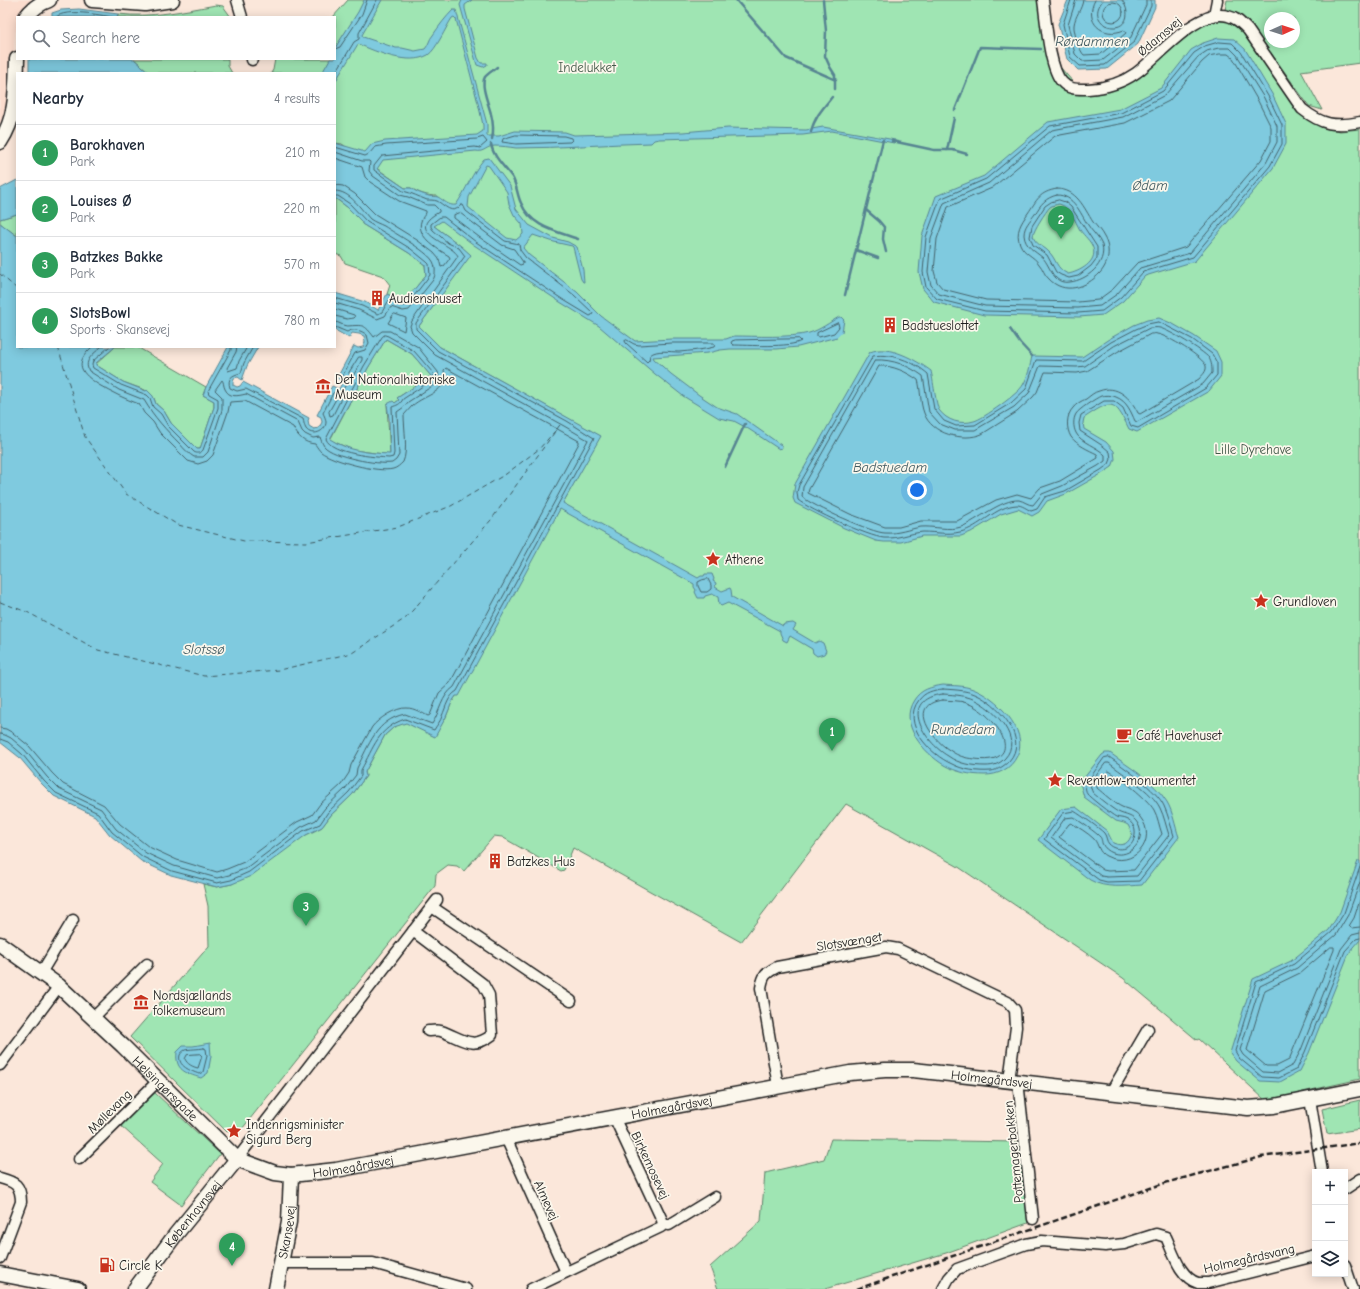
<!DOCTYPE html>
<html lang="en">
<head>
<meta charset="utf-8">
<style>
	:root { --surface:#fff; --page:#f6f6f7; --text:#1f2937; --muted:#747a83; --line:#e0e1e3; --accent:#ea580c }
	body { margin:0; font-family:"Comic Neue",sans-serif; background:var(--page); color:var(--text) }
	.controls { position:absolute; right:12px; bottom:12px; display:grid; overflow:hidden; border-radius:0px; box-shadow:0 2px 10px #0003 }
	.controls button { width:36px; height:36px; display:grid; place-items:center; padding:0; border:0; border-bottom:1px solid var(--line); background:var(--surface); color:var(--text); font:20px sans-serif }
	.compass { position:absolute; left:1264px; top:12px; width:36px; height:36px; border-radius:50%; background:var(--surface); box-shadow:0 2px 10px #0003; rotate:87deg }
	.you { position:absolute; left:917px; top:490px; width:14px; height:14px; margin:-10px; border:3px solid #fff; border-radius:50%; background:#1a73e8; box-shadow:0 0 0 6px #1a73e833 }
	.badge { display:grid; place-items:center; width:26px; height:26px; border-radius:50%; background:var(--accent); color:#fff; font-size:13px; font-weight:700 }
	.pin { position:absolute; translate:-50% -33px; filter:drop-shadow(0 1px 2px #0008) }
	.pin::after { content:''; position:absolute; top:21px; width:14px; height:12px; background:inherit; clip-path:polygon(0 0,100% 0,50% 100%) }
	.list { margin:0; padding:0; list-style:none }
	h2 { display:flex; justify-content:space-between; align-items:center; height:52px; margin:0; padding:0 16px; font-size:17px }
	h2 small { font-size:13px; font-weight:400; color:var(--muted) }
	.list li { display:grid; grid-template-columns:26px 1fr auto; gap:12px; align-items:center; box-sizing:border-box; height:56px; padding:0 16px; border-top:1px solid var(--line) }
	.list b { display:block; font-size:15px; white-space:nowrap }
	.list p { margin:0; font-size:13px; white-space:nowrap; color:var(--muted) }
	.list em { font-size:13px; font-style:normal; color:var(--muted) }
	.icon { flex:none; width:22px; height:22px; fill:none; stroke:currentColor; stroke-width:2; stroke-linecap:round; stroke-linejoin:round }
	.map { position:relative; flex:none; width:1360px; height:1289px; overflow:hidden }
	.search { position:absolute; background:var(--surface); box-shadow:0 2px 10px #0003; left:16px; top:16px; width:320px; height:44px; display:flex; align-items:center; gap:10px; box-sizing:border-box; padding:0 14px; border-radius:0px; color:var(--muted); font-size:15px }
	.panel { position:absolute; background:var(--surface); box-shadow:0 2px 10px #0003; left:16px; top:72px; width:320px; height:276px; border-radius:0px }
	.map>svg:first-child { display:block }
	.built { fill:#fbdccd }
	.green { fill:#9fe5b3; stroke:#5e8068; fill-rule:evenodd }
	.water { fill:#7fcadf; stroke:#578491; fill-rule:evenodd }
	.lines { fill:none; stroke-linecap:round; stroke-linejoin:round }
	.shore { stroke:#44626a; stroke-width:1 }
	.stream { stroke:#578491; stroke-width:2.5 }
	.ferry { stroke:#3f5960; stroke-width:1; stroke-dasharray:5 4; stroke-linecap:butt }
	.street-casing { stroke:#1c1c1c; stroke-width:13 }
	.secondary-casing { stroke:#1c1c1c; stroke-width:17 }
	.street { stroke:#fbf7ec; stroke-width:10 }
	.secondary { stroke:#fbf7ec; stroke-width:14 }
	.rail { stroke:#1c1c1c; stroke-width:2.5; stroke-dasharray:6 3; stroke-linecap:butt }
	.labels { text-anchor:middle; stroke-width:3.5; stroke-linejoin:round; paint-order:stroke }
	.street-label { font-size:13px; fill:#1c1c1c; stroke:#fbf7ec }
	.park-label { font-size:13px; fill:#435849; stroke:#fbf7ec }
	.poi-label { font-size:13px; fill:#1c1c1c; stroke:#fbf7ec; text-anchor:start }
	.water-label { font-size:14px; font-style:italic; fill:#3f5960; stroke:#fbf7ec }
</style>
</head>
<body>
<div class="map">
<svg width="1360" height="1289" viewBox="0 0 1360 1289">
	<rect width="100%" height="100%" fill="#fbe7da"/>
	<filter id="ink" filterUnits="userSpaceOnUse"><feTurbulence type="fractalNoise" baseFrequency=".025" numOctaves="2"/><feDisplacementMap in="SourceGraphic" scale="8" xChannelSelector="R" yChannelSelector="G"/><feConvolveMatrix kernelMatrix="1 2 1 2 8 2 1 2 1" color-interpolation-filters="sRGB"/></filter>
	<g filter="url(#ink)">
		<polygon class="built" points="0,0 35,0 21,17 17,17 17,27 15,33 12,89 0,130"/>
		<g class="green">
			<path d="M 348,0 L 1042,0 L 1060,67 L 1074,83 L 1086,87 L 1103,91 L 1119,88 L 1201,26 L 1215,20 L 1228,22 L 1238,27 L 1251,42 L 1298,112 L 1319,126 L 1340,131 L 1360,129 L 1360,1079 L 1298,1093 L 1291,1098 L 1265,1100 L 1199,1039 L 1197,1040 L 1123,978 L 957,866 L 846,804 L 741,942 L 573,848 L 564,870 L 561,871 L 502,837 L 494,836 L 464,871 L 457,866 L 448,865 L 436,874 L 435,886 L 242,1129 L 232,1128 L 227,1132 L 130,1037 L 209,946 L 208,906 L 203,884 L 217,887 L 232,884 L 306,835 L 322,827 L 331,815 L 352,795 L 366,776 L 365,772 L 385,735 L 394,727 L 406,722 L 434,736 L 446,717 L 452,702 L 456,696 L 600,436 L 440,347 L 419,326 L 470,255 C 460,244 447,236 434,226 L 437,196 C 427,196 418,193 411,188 L 405,188 L 342,144 L 335,143 L 335,73 L 271,73 L 273,70 L 275,59 L 335,59 L 335,17 L 333,17 Z"/>
			<path d="M 1227,0 L 1360,0 L 1360,63 L 1301,71 L 1322,110 L 1309,106 L 1248,21 L 1240,14 L 1225,10 ZM 1270,18 L 1294,18 L 1294,42 L 1270,42 Z"/>
			<path d="M 216,5 L 223,6 L 231,17 L 117,17 L 118,14 C 151,18 183,11 216,5 Z"/>
			<polygon points="134,59 228,59 228,66 232,73 150,73"/>
			<polygon points="335,198 347,207 362,222 362,224 409,253 425,265 426,275 404,302 387,294 390,285 383,276 345,263 341,256 335,254"/>
			<polygon points="17,214 17,236 0,223 0,219"/>
			<polygon points="386,339 412,354 431,376 397,398 399,400 395,403 387,404 390,455 353,450 330,440 368,368"/>
			<polygon points="115,347 137,347 206,387 203,395 214,401 214,407 200,449 197,449 171,423 164,411 156,404 154,398 145,390 123,382 96,365 96,364"/>
			<polygon points="154,1092 220,1154 181,1205 150,1182 163,1164 120,1125"/>
			<polygon points="1360,1100 1360,1129 1327,1134 1322,1109"/>
			<polygon points="831,1139 1018,1142 1028,1223 946,1253 825,1289 718,1289 710,1267 761,1221 765,1173 824,1159"/>
		</g>
		<g class="water">
			<path d="M 364,0 L 382,0 L 362,35 L 363,37 L 396,48 L 402,48 L 415,51 L 425,49 C 429,45 429,39 433,35 C 439,26 446,17 453,10 L 456,10 L 487,124 L 487,136 L 499,136 L 515,131 L 565,132 L 574,135 L 615,134 L 683,132 L 728,128 L 806,130 L 823,127 L 895,140 L 894,143 L 832,131 L 803,135 L 659,139 L 654,140 L 651,143 C 606,144 561,148 516,148 C 509,147 502,146 495,146 C 486,146 484,153 476,151 L 383,160 L 377,169 L 405,188 L 411,188 C 416,192 422,194 429,196 C 432,197 435,196 438,197 C 445,201 448,206 456,205 C 466,190 472,173 484,159 L 489,158 L 510,186 L 516,209 L 529,225 L 553,238 L 568,242 L 577,247 L 583,270 L 584,282 L 583,282 L 581,279 L 573,247 L 572,246 L 554,242 L 533,235 L 523,248 L 529,255 L 577,292 L 601,316 L 635,341 L 672,339 L 726,339 L 734,336 C 754,336 791,338 809,333 C 820,330 830,322 839,317 L 841,317 L 844,320 L 842,332 L 837,337 L 798,347 L 777,349 L 730,349 L 720,350 L 708,353 L 653,357 L 654,359 L 671,374 L 699,395 L 717,407 L 737,414 L 781,445 L 782,448 L 779,449 L 747,428 L 734,421 L 719,418 L 683,396 L 655,374 L 599,326 L 560,302 L 474,245 L 442,221 L 434,226 C 447,236 460,244 471,255 L 419,326 L 440,347 L 601,436 L 563,503 L 698,578 L 701,576 L 704,576 L 705,574 L 712,574 L 714,579 L 713,581 L 716,583 L 715,587 L 722,591 L 730,588 L 731,590 L 732,597 L 783,626 L 784,624 L 793,623 L 796,625 L 793,630 L 815,643 L 819,641 L 823,643 L 826,651 L 824,654 L 817,656 L 813,653 L 812,649 L 790,636 L 787,642 L 783,640 L 780,633 L 780,631 L 728,603 L 721,606 L 719,604 L 718,597 L 712,594 L 705,596 L 704,598 L 698,598 L 695,592 L 696,590 L 694,587 L 694,584 L 560,509 L 459,696 L 456,696 L 452,702 L 446,717 L 435,737 L 406,723 L 394,727 L 385,735 L 365,772 L 366,776 L 352,795 L 331,815 L 322,827 L 306,835 L 251,876 L 232,884 L 217,887 L 171,875 L 141,861 L 110,835 L 95,816 L 54,796 L 41,783 L 19,757 L 0,742 L 0,223 L 17,236 L 17,347 L 115,347 L 96,363 L 96,365 L 123,382 L 146,391 L 147,390 L 153,396 L 156,404 L 164,411 L 171,423 L 197,449 L 200,449 L 214,407 L 214,401 L 203,395 L 206,387 L 228,347 L 258,347 L 247,366 L 242,380 L 238,377 L 234,378 L 233,382 L 233,385 L 237,387 L 240,386 L 243,382 L 309,418 L 308,421 L 309,426 L 314,429 L 319,428 L 322,422 L 321,417 L 317,415 L 332,386 L 339,389 L 343,381 L 337,378 L 354,346 L 358,348 L 363,347 L 365,342 L 364,336 L 359,334 L 352,333 L 349,338 L 335,330 L 335,293 L 365,302 L 378,310 L 387,294 L 404,302 L 426,275 L 425,265 L 409,253 L 362,224 L 362,222 L 347,207 L 335,198 L 335,143 L 365,152 L 372,144 L 385,141 L 477,135 L 483,131 L 483,125 L 479,107 L 456,19 L 454,17 L 452,18 C 446,27 436,50 428,55 C 408,66 377,52 358,44 L 335,82 L 335,73 L 322,73 L 330,59 L 335,59 L 335,48 L 358,12 ZM 486,165 L 489,166 L 507,192 L 509,204 L 514,215 L 522,224 L 523,234 L 516,240 L 507,238 L 468,207 L 469,197 ZM 386,339 L 412,354 L 431,376 L 397,398 L 399,400 L 395,403 L 393,401 L 387,404 L 389,419 L 390,454 C 369,453 348,451 330,439 L 368,368 Z"/>
			<polygon points="462,0 472,0 465,5 465,9 478,58 481,63 487,63 487,65 483,67 477,65 460,5"/>
			<polygon points="1068,0 1155,0 1155,7 1138,44 1107,69 1078,70 1067,59 1058,24"/>
			<polygon points="79,9 118,14 117,17 52,17 52,13 61,10"/>
			<path d="M 1218,38 L 1234,39 L 1245,49 L 1272,94 L 1286,124 L 1286,144 L 1273,168 L 1195,261 L 1145,276 L 1123,301 L 1103,315 L 1079,317 L 984,315 L 934,302 L 923,289 L 919,272 L 922,236 L 936,196 L 984,176 L 1048,122 L 1120,109 L 1161,88 L 1191,50 L 1203,43 ZM 1059,204 C 1070,207 1075,221 1080,230 C 1084,236 1091,241 1093,248 C 1098,262 1079,272 1068,274 C 1055,268 1057,259 1048,251 C 1043,246 1035,244 1033,236 C 1033,231 1046,211 1050,207 C 1053,205 1055,205 1059,204 Z"/>
			<polygon points="29,59 134,59 150,73 29,73"/>
			<polygon points="17,180 17,214 0,219 0,189"/>
			<path d="M 1159,318 L 1173,324 L 1194,336 L 1216,351 L 1221,362 L 1221,376 L 1209,391 L 1137,432 L 1129,429 C 1114,398 1111,400 1084,418 L 1083,423 L 1084,429 L 1106,442 L 1114,451 L 1115,459 L 1112,467 L 1103,473 L 1066,494 L 1047,501 L 1039,512 L 1032,516 L 1018,509 L 1001,514 L 971,532 L 961,536 L 922,536 L 901,542 L 884,542 L 876,541 L 844,528 L 795,503 L 793,498 L 795,484 L 870,352 C 889,344 916,360 931,371 C 933,379 936,405 939,410 C 947,421 961,425 974,421 C 983,419 1019,393 1023,385 C 1028,377 1030,366 1032,356 L 1082,357 L 1109,339 L 1134,325 L 1147,320 Z"/>
			<path d="M 943,685 C 953,686 963,685 973,689 C 995,697 1030,730 1017,756 C 1011,769 998,775 985,775 C 970,775 956,772 944,765 C 924,753 898,724 914,700 C 921,689 931,687 943,685 Z"/>
			<path d="M 1105,753 L 1110,753 C 1129,767 1154,781 1167,802 C 1173,812 1175,826 1179,837 L 1142,885 C 1124,886 1106,889 1090,880 L 1038,840 L 1061,809 L 1076,807 L 1107,831 L 1113,843 C 1123,847 1129,844 1132,833 L 1128,825 L 1124,823 L 1116,821 L 1084,797 L 1080,783 L 1102,755 Z"/>
			<polygon points="1358,861 1360,861 1360,940 1349,953 1309,1053 1300,1071 1280,1082 1260,1081 1236,1061 1230,1053 1253,979 1291,961 1329,930 1340,912"/>
			<path d="M 210,1043 L 211,1056 L 208,1073 L 201,1078 C 185,1073 175,1070 177,1052 L 183,1046 L 193,1046 Z"/>
		</g>
		<g class="lines">
			<g class="shore">
				<polyline points="1071,0 1063,24 1070,57 1080,66 1105,65 1134,42 1151,6 1151,0"/>
				<polyline points="1076,0 1068,25 1075,54 1082,61 1103,60 1130,39 1146,5 1146,0"/>
				<path d="M 1083,0 C 1082,9 1075,16 1074,25 C 1073,31 1080,52 1084,55 L 1101,54 L 1126,33 L 1124,30 C 1103,39 1083,22 1095,0"/>
				<path d="M 1103,0 C 1096,9 1095,17 1105,25 C 1123,33 1134,16 1122,0"/>
				<circle cx="1113" cy="12" r="10"/>
				<path d="M 56,17 C 66,8 99,15 113,17"/>
				<polygon points="1219,42 1232,43 1241,52 1268,96 1282,125 1282,144 1270,166 1193,257 1143,272 1121,297 1102,311 1078,313 985,311 937,299 926,287 923,272 926,237 940,199 986,179 1050,126 1121,113 1163,91 1194,53 1205,46"/>
				<polygon points="1219,48 1230,48 1237,55 1264,98 1277,126 1277,142 1266,163 1190,253 1140,268 1117,294 1100,306 1078,308 985,306 939,294 931,285 928,272 931,238 944,203 989,183 1052,130 1123,117 1165,95 1198,57 1207,51"/>
				<polyline points="335,49 340,47 362,14 367,0"/>
				<polygon points="1220,54 1228,54 1233,58 1258,101 1271,127 1271,141 1261,160 1186,247 1137,263 1113,289 1098,300 1078,302 986,300 943,289 937,282 934,271 937,239 948,207 992,188 1055,136 1125,123 1169,101 1202,62 1209,56"/>
				<polyline points="335,74 354,42 359,39 359,33 377,0"/>
				<polygon points="516,135 564,136 571,138 572,140 570,142 516,144 502,142 503,139"/>
				<path d="M 335,158 L 362,167 L 365,177 L 370,182 L 399,201 L 426,211 L 426,213 C 409,232 434,247 449,256 L 450,258 L 444,266 L 441,267 L 439,259 L 434,253 L 417,240 L 375,214 L 355,194 L 343,186 L 335,185"/>
				<path d="M 1057,189 C 1077,189 1084,208 1093,222 C 1097,227 1101,231 1104,237 C 1111,249 1109,263 1100,273 C 1086,288 1064,295 1049,279 C 1044,275 1043,268 1039,264 C 1034,256 1024,254 1020,244 C 1015,232 1021,223 1028,213 C 1037,200 1039,192 1057,189 Z"/>
				<path d="M 335,191 C 350,191 361,209 370,219 C 374,222 380,224 384,226 C 396,234 425,250 432,260 C 436,265 436,275 433,280 L 409,310 L 403,311 L 391,307 L 385,316 L 377,319 L 359,310 L 335,303"/>
				<path d="M 1057,195 C 1074,195 1080,213 1088,225 C 1092,232 1099,237 1102,245 C 1107,264 1087,280 1070,282 C 1053,285 1051,267 1043,258 C 1035,251 1025,247 1024,235 C 1024,226 1030,221 1035,214 C 1041,204 1045,198 1057,195 Z"/>
				<polyline points="335,196 338,196 350,204 367,222 411,249 427,262 429,264 430,275 407,305 402,306 389,300 382,312 378,314 362,306 335,298"/>
				<polygon points="1059,200 1065,202 1071,207 1097,247 1097,258 1091,266 1078,276 1069,278 1061,275 1056,272 1047,255 1033,245 1030,237 1032,226 1045,206 1051,202"/>
				<polygon points="460,213 502,245 514,249 523,262 523,264 520,265 479,237 454,218 454,215"/>
				<polyline points="335,309 354,315 355,317 354,318 347,319 335,316"/>
				<polygon points="395,314 406,318 404,331 388,323 393,315"/>
				<path d="M 1159,322 L 1192,339 L 1212,354 L 1217,363 L 1217,375 L 1206,388 L 1138,428 L 1131,426 L 1123,408 L 1114,401 L 1104,401 L 1081,415 L 1079,423 L 1080,431 L 1103,446 L 1110,452 L 1111,459 L 1109,464 L 1101,470 L 1065,491 L 1045,497 L 1037,509 L 1031,511 C 1027,509 1022,505 1017,505 C 995,506 980,528 960,532 C 948,535 935,532 923,532 C 910,533 898,539 884,538 C 869,537 810,510 798,500 L 797,492 L 799,485 L 873,356 C 892,353 913,361 928,374 L 934,409 L 944,421 L 956,426 L 975,425 L 1011,403 L 1026,389 L 1036,360 L 1083,361 L 1111,342 L 1136,329 L 1148,324 Z"/>
				<polygon points="838,323 839,327 834,333 819,337 817,336 817,333"/>
				<path d="M 1150,328 C 1153,328 1156,327 1160,328 C 1170,331 1202,350 1209,358 C 1212,363 1212,368 1212,373 L 1203,384 L 1137,422 L 1135,421 C 1131,412 1127,401 1116,397 C 1113,395 1105,395 1101,396 C 1096,398 1078,410 1076,414 C 1073,419 1073,427 1076,433 C 1080,442 1098,447 1105,455 L 1105,461 L 1098,466 L 1062,486 L 1042,494 L 1033,505 C 1028,505 1024,501 1019,500 C 1001,499 977,521 961,527 C 949,531 934,526 921,527 C 909,529 898,534 885,533 C 872,533 813,506 802,497 L 803,487 L 875,360 C 893,359 909,366 923,376 L 929,412 L 940,424 L 955,430 L 975,430 L 1014,407 L 1029,393 L 1040,366 L 1077,367 L 1085,366 L 1114,346 Z"/>
				<path d="M 1151,334 C 1153,334 1156,333 1157,334 C 1167,335 1204,358 1206,366 C 1207,372 1202,375 1199,379 L 1140,414 L 1138,413 C 1131,398 1117,384 1099,391 C 1094,392 1090,396 1086,399 C 1081,401 1076,404 1073,408 C 1066,415 1066,429 1071,437 C 1077,445 1089,450 1097,454 L 1098,458 L 1060,481 L 1040,488 L 1031,498 L 1017,494 L 996,500 L 957,521 L 921,521 L 899,527 L 885,527 L 850,514 L 808,493 L 809,489 L 879,366 C 892,365 907,372 918,380 C 921,390 920,403 924,413 C 931,434 963,442 982,434 L 1017,412 L 1033,397 L 1037,392 L 1045,372 L 1077,373 L 1087,371 L 1117,352 Z"/>
				<path d="M 385,335 L 388,336 L 414,351 L 433,373 L 434,376 L 432,380 L 403,399 C 400,405 397,405 392,407 L 394,453 L 393,457 L 389,458 C 375,457 332,454 326,439 L 364,366 L 382,337 Z"/>
				<path d="M 799,339 L 801,341 C 791,348 746,345 733,345 L 731,343 L 732,341 L 735,340 Z"/>
				<path d="M 627,340 L 634,344 L 639,345 L 672,343 L 714,343 L 715,345 L 714,347 C 703,350 690,351 679,352 C 670,352 657,349 650,355 L 649,360 L 647,362 L 626,343 L 625,341 Z"/>
				<path d="M 101,347 C 94,354 83,360 89,371 L 119,390 L 144,400 C 154,417 166,430 180,444 C 184,449 189,454 194,457 L 203,457 L 208,452 L 222,410 L 222,397 L 215,390 L 222,380 C 224,382 223,385 225,389 C 229,398 238,396 246,394 L 298,422 L 302,431 L 305,434 L 313,438 L 320,437 C 321,440 322,443 324,446 C 333,457 378,465 392,463 L 396,460 L 399,455 L 397,412 L 404,407 L 408,402 L 437,383 L 439,378 L 438,372 L 418,347 L 390,331 L 382,331 L 374,337 C 364,324 364,325 347,326 C 343,326 339,322 335,322"/>
				<path d="M 109,347 L 93,361 L 92,365 L 93,368 L 121,385 L 147,395 L 150,398 L 153,407 L 161,414 L 168,426 L 194,452 C 197,454 201,453 203,450 L 218,408 L 218,399 L 209,394 L 208,391 L 231,350 L 231,347"/>
				<polyline points="237,347 236,352 227,368 228,371 237,368 239,361 247,347"/>
				<path d="M 253,347 L 244,363 L 241,373 C 232,375 227,378 230,388 L 237,391 L 246,389 L 303,419 C 304,422 304,426 306,429 C 312,437 326,432 326,422 C 326,419 324,415 323,413 L 333,393 L 341,392 C 347,384 347,383 343,375 L 355,353 L 365,350 L 369,343 L 367,335 C 361,330 353,328 347,332 L 335,327"/>
				<polygon points="359,357 362,357 362,360 353,376 351,377 349,373"/>
				<polygon points="337,398 340,398 340,401 333,415 330,416 329,412"/>
				<polygon points="708,579 711,585 711,589 707,592 701,592 698,586 698,582 702,580"/>
				<path d="M 943,689 C 957,690 969,690 981,697 C 1000,708 1029,739 1009,761 C 1004,766 998,770 991,771 C 978,772 963,770 952,764 C 931,755 900,724 919,700 C 925,692 933,690 943,689 Z"/>
				<path d="M 943,694 C 956,695 967,695 979,702 C 995,711 1023,739 1005,758 C 1000,764 993,766 986,766 C 972,766 959,764 948,756 C 924,742 897,699 943,694 Z"/>
				<path d="M 943,700 C 951,701 959,700 967,703 C 997,714 1030,766 974,759 C 965,758 958,756 951,751 C 933,741 905,704 943,700 Z"/>
				<path d="M 0,728 L 6,729 L 13,733 L 29,746 L 52,773 L 63,784 L 104,805 L 120,824 L 149,847 L 177,860 L 217,872 L 227,869 L 244,862 L 297,822 L 312,815 L 320,804 L 341,785 L 349,773 L 351,765 L 372,727 C 378,719 396,707 407,708 C 414,708 422,713 428,716 L 430,715 L 439,693 L 450,683 L 579,443 L 579,441 L 561,431 L 446,368 L 444,370 C 449,393 425,394 412,406 C 409,409 407,412 404,415 C 404,427 408,452 403,462 C 400,465 397,468 393,469 C 378,473 333,461 321,452 C 319,450 317,447 315,444 C 304,443 298,437 293,427 L 245,401 L 230,402 L 228,412 L 213,455 L 207,461 L 198,464 L 188,461 L 160,433 L 153,422 L 144,413 L 139,404 C 125,399 113,393 99,385 C 81,373 73,364 92,347"/>
				<path d="M 0,734 L 5,735 L 11,738 L 25,750 L 47,777 L 59,789 L 101,809 L 116,829 L 146,853 L 174,866 L 217,878 L 229,875 L 247,868 L 301,827 L 316,820 L 325,808 L 345,789 L 356,775 L 357,768 C 369,745 376,720 405,714 L 432,724 C 440,712 441,696 454,687 L 588,440 L 564,426 L 435,355 L 412,332 L 410,326 L 412,321 L 458,256 C 452,243 402,232 439,212 L 439,210 L 434,205 L 427,205 L 408,197 L 400,195 L 373,176 L 369,171 L 370,162 L 369,161 L 362,161 L 335,152"/>
				<path d="M 0,739 L 8,742 L 22,754 L 44,781 L 56,793 L 98,813 L 112,832 L 143,857 L 172,871 L 217,883 L 231,880 L 249,872 L 303,831 L 320,824 L 328,812 L 349,792 L 361,776 L 361,770 C 374,747 378,728 405,719 L 434,730 C 436,726 441,721 442,716 C 446,707 448,696 457,691 L 594,438 L 567,421 L 438,351 L 416,329 L 416,323 L 465,256 L 459,248 L 448,243 L 433,230 L 431,227 L 431,224 L 440,217 L 444,217 L 476,242 L 562,299 L 590,316 L 592,315 L 593,313 L 574,295 L 526,258 L 520,250 L 519,244 L 505,241 L 466,211 L 463,205 L 461,205 C 452,216 445,205 437,201 C 434,200 430,200 427,200 C 419,197 412,193 403,191 L 374,170 L 374,166 L 382,156 L 475,147 L 480,148 L 487,142 L 483,137 L 477,139 L 386,145 L 375,147 L 369,154 L 365,156 L 335,147"/>
				<path d="M 1109,757 C 1124,767 1157,790 1164,806 C 1168,815 1171,826 1174,836 L 1139,881 L 1107,882 L 1099,880 L 1044,839 L 1063,813 L 1074,811 C 1082,816 1098,827 1104,833 C 1107,837 1106,841 1109,844 C 1117,852 1131,850 1134,839 C 1137,831 1134,822 1125,819 C 1123,818 1119,818 1116,817 C 1112,815 1089,797 1087,794 C 1086,791 1085,787 1085,785 L 1104,758 Z"/>
				<path d="M 1106,763 L 1109,763 C 1124,775 1152,791 1160,808 C 1164,816 1166,826 1169,835 L 1137,876 L 1107,877 L 1101,876 L 1051,838 L 1065,818 L 1073,817 C 1078,820 1097,833 1100,837 C 1101,837 1102,842 1102,843 C 1104,848 1108,851 1113,853 C 1130,859 1147,840 1138,824 C 1133,815 1126,816 1118,812 C 1111,808 1099,798 1093,793 C 1091,790 1091,787 1090,784 Z"/>
				<path d="M 1109,771 C 1121,778 1147,798 1154,810 C 1158,817 1159,826 1162,834 L 1134,870 L 1108,871 L 1103,870 L 1059,837 L 1069,824 L 1071,823 C 1078,827 1088,833 1094,839 C 1099,845 1098,852 1106,856 C 1133,870 1159,840 1140,817 C 1135,810 1129,810 1122,807 C 1115,804 1103,793 1097,788 L 1097,785 Z"/>
				<polyline points="1360,867 1344,913 1332,932 1294,964 1256,982 1235,1051 1239,1058 1262,1077 1279,1078 1297,1069 1305,1052 1345,951 1356,939 1360,938"/>
				<polyline points="1360,882 1348,915 1336,935 1297,968 1260,986 1240,1050 1243,1055 1263,1072 1278,1073 1293,1065 1301,1050 1341,949 1352,935 1360,933"/>
				<polyline points="1360,900 1354,918 1349,926 1351,928 1360,927"/>
				<polygon points="1331,947 1334,947 1334,950 1289,1060 1277,1066 1266,1066 1247,1050 1265,990 1300,973"/>
				<path d="M 204,1048 L 206,1049 L 207,1056 L 203,1072 L 199,1074 C 191,1071 177,1066 180,1055 C 181,1053 183,1051 185,1050 C 189,1049 199,1049 204,1048 Z"/>
				<path d="M 200,1054 L 202,1056 L 198,1068 C 193,1067 187,1064 185,1059 L 187,1055 Z"/>
			</g>
			<g class="stream">
				<polyline points="736,0 786,58 836,80"/>
				<polyline points="823,0 826,31 825,56 830,67 835,75 835,89"/>
				<polyline points="955,110 980,47 1041,49"/>
				<path d="M 811,132 C 814,118 823,108 832,97"/>
				<path d="M 492,139 C 494,131 493,122 491,114 C 489,105 480,85 485,77 C 488,73 494,70 497,67"/>
				<polyline points="892,141 934,150 953,150 967,154"/>
				<path d="M 491,144 C 493,157 505,167 512,177 C 517,185 517,195 521,203 C 531,227 556,231 578,239"/>
				<polyline points="947,150 954,118"/>
				<polyline points="866,210 879,221 884,227 883,239 886,252"/>
				<polyline points="856,250 878,258"/>
				<polyline points="845,295 883,140"/>
				<polyline points="1010,329 1020,343 1032,356"/>
				<polyline points="725,467 745,424"/>
			</g>
			<g class="ferry">
				<polyline points="0,274 17,289"/>
				<polyline points="58,347 85,437 126,494 178,525 244,541 306,542 398,527 451,506 506,474 539,449 556,430"/>
				<polyline points="0,602 27,612 98,650 204,676 279,670 352,653 406,618 491,520 562,422"/>
			</g>
			<g class="street-casing">
				<g id="street">
					<polyline points="237,0 242,17"/>
					<path d="M 1043,0 C 1046,20 1049,68 1062,82 C 1069,90 1078,89 1088,89 C 1104,88 1122,83 1136,73 C 1159,57 1198,7 1228,16 C 1237,18 1242,24 1248,30 L 1302,109 C 1322,125 1335,127 1360,122"/>
					<polyline points="1214,15 1217,0"/>
					<polyline points="252,59 252,60"/>
					<polyline points="432,907 571,1001"/>
					<path d="M 413,931 L 483,984 L 489,995 L 492,1035 C 471,1051 462,1038 441,1031 C 437,1030 433,1031 428,1031"/>
					<polyline points="41,973 73,920"/>
					<polyline points="94,1017 147,964"/>
					<polyline points="0,1065 59,986"/>
					<polyline points="1018,1081 1033,1219"/>
					<path d="M 778,1086 L 761,988 C 763,975 766,973 777,967 L 886,947 L 898,949 L 1008,1002 L 1015,1010 L 1016,1027 L 1009,1081"/>
					<polyline points="1111,1092 1148,1029"/>
					<polyline points="1310,1099 1322,1172"/>
					<polyline points="506,1138 566,1272"/>
					<polyline points="79,1159 158,1081"/>
					<polyline points="237,1159 437,900"/>
					<path d="M 0,1178 C 15,1182 21,1185 21,1202 L 0,1258"/>
					<polyline points="1345,1189 1360,1179"/>
					<polyline points="663,1224 669,1225 715,1197"/>
					<polyline points="281,1263 373,1263 466,1289"/>
					<polyline points="1345,1265 1353,1289"/>
					<polyline points="531,1289 661,1227 663,1224 662,1220 614,1117"/>
					<path d="M 943,1289 L 949,1278 L 957,1269 L 1026,1244 L 1042,1241 L 1105,1246 L 1124,1244 L 1156,1234 L 1166,1237 C 1173,1252 1180,1278 1198,1283 C 1201,1283 1205,1283 1208,1283 L 1315,1256"/>
				</g>
			</g>
			<g class="secondary-casing">
				<g id="secondary">
					<polyline points="92,0 145,4 172,0"/>
					<path d="M 26,17 C 32,9 40,3 49,0"/>
					<path d="M 0,142 C 17,117 16,89 17,59"/>
					<path id="s1" d="M 0,944 L 59,986 L 123,1046 L 237,1159 L 275,1173 L 291,1175 L 336,1170 L 850,1073 L 885,1070 L 913,1070 L 950,1074 L 1248,1108 L 1274,1106 L 1360,1089"/>
					<polyline points="0,1274 78,1289"/>
					<path id="s2" d="M 135,1289 L 176,1234 L 237,1159"/>
					<path id="s3" d="M 276,1289 L 289,1222 L 291,1175"/>
				</g>
			</g>
			<use href="#street" class="street"/>
			<use href="#secondary" class="secondary"/>
			<polyline class="rail" points="857,1289 1165,1183 1261,1157 1360,1143"/>
		</g>
	</g>
	<defs>
		<g id="building-bare" transform="scale(1.2)"><path d="M-4-6H4V6H1V3H-1V6H-4ZM-2.5-4.3h1.7v1.8h-1.7ZM.8-4.3h1.7v1.8H.8ZM-2.5-1h1.7V.8h-1.7ZM.8-1h1.7V.8H.8Z" fill="#c8321e" stroke="#fbf7ec" stroke-width="2.5" paint-order="stroke"/></g>
		<g id="museum-bare" transform="scale(1.2)"><path d="M0-6L6-3V-2H-6V-3ZM-5-1h2V3h-2ZM-1-1h2V3h-2ZM3-1h2V3H3ZM-6 4H6V6H-6Z" fill="#c8321e" stroke="#fbf7ec" stroke-width="2.5" paint-order="stroke"/></g>
		<g id="sight-bare" transform="scale(1.2)"><path d="M0-6L1.8-2.2L6-1.7L2.9 1.2L3.7 5.4L0 3.3L-3.7 5.4L-2.9 1.2L-6-1.7L-1.8-2.2Z" fill="#c8321e" stroke="#fbf7ec" stroke-width="2.5" paint-order="stroke"/></g>
		<g id="cafe-bare" transform="scale(1.2)"><path d="M-5.5-4.5H6V0H3Q3 3.5 0 3.5H-2.5Q-5.5 3.5-5.5 0ZM3-3.2v2h1.7v-2ZM-6 4.5H4V6H-6Z" fill="#c8321e" stroke="#fbf7ec" stroke-width="2.5" paint-order="stroke"/></g>
		<g id="fuel-bare" transform="scale(1.2)"><path d="M-5.5-6h7V0h2V4h1.3V-2.5L3-4.5l.8-.8L6-3V5H2.5V1h-1V6h-7ZM-4.2-4.7v3.2H.2V-4.7Z" fill="#c8321e" stroke="#fbf7ec" stroke-width="2.5" paint-order="stroke"/></g>
	</defs>
	<g fill-rule="evenodd">
		<use href="#building-bare" x="377" y="298"/>
		<use href="#building-bare" x="890" y="325"/>
		<use href="#museum-bare" x="323" y="386"/>
		<use href="#sight-bare" x="713" y="559"/>
		<use href="#sight-bare" x="1261" y="601"/>
		<use href="#cafe-bare" x="1124" y="735"/>
		<use href="#sight-bare" x="1055" y="780"/>
		<use href="#building-bare" x="495" y="861"/>
		<use href="#museum-bare" x="141" y="1002"/>
		<use href="#sight-bare" x="234" y="1131"/>
		<use href="#fuel-bare" x="107" y="1265"/>
	</g>
	<g class="labels">
		<g class="street-label">
			<text transform="translate(1159 36) rotate(-40)" y="5">Ødamsvej</text>
			<text transform="translate(849 941) rotate(-9)" y="5">Slotsvænget</text>
			<text dy="5" stroke="none"><textPath href="#s1" startOffset="1088">Holmegårdsvej</textPath></text>
			<text dy="5" stroke="none"><textPath href="#s1" startOffset="220">Helsingørsgade</textPath></text>
			<text dy="5" stroke="none"><textPath href="#s1" startOffset="764">Holmegårdsvej</textPath></text>
			<text transform="translate(109 1111) rotate(-45)" y="5">Møllevang</text>
			<text transform="translate(1013 1152) rotate(-96)" y="5">Pottemagerbakken</text>
			<text transform="translate(651 1165) rotate(65)" y="5">Birkemosevej</text>
			<text dy="5" stroke="none"><textPath href="#s1" startOffset="440">Holmegårdsvej</textPath></text>
			<text transform="translate(547 1200) rotate(66)" y="5">Almevej</text>
			<text dy="5" stroke="none"><textPath href="#s2" startOffset="95">Københavnsvej</textPath></text>
			<text dy="5" stroke="none"><textPath href="#s3" startOffset="58">Skansevej</textPath></text>
			<text transform="translate(1249 1258) rotate(-13)" y="5">Holmegårdsvang</text>
		</g>
		<g class="park-label">
			<text x="587" y="72">Indelukket</text>
			<text x="1253" y="454">Lille Dyrehave</text>
		</g>
		<g class="poi-label">
			<text x="389" y="303">Audienshuset</text>
			<text x="902" y="330">Badstueslottet</text>
			<text x="335" y="384">Det Nationalhistoriske<tspan x="335" dy="15">Museum</tspan></text>
			<text x="725" y="564">Athene</text>
			<text x="1273" y="606">Grundloven</text>
			<text x="1136" y="740">Café Havehuset</text>
			<text x="1067" y="785">Reventlow-monumentet</text>
			<text x="507" y="866">Batzkes Hus</text>
			<text x="153" y="1000">Nordsjællands<tspan x="153" dy="15">folkemuseum</tspan></text>
			<text x="246" y="1129">Indenrigsminister<tspan x="246" dy="15">Sigurd Berg</tspan></text>
			<text x="119" y="1270">Circle K</text>
		</g>
		<g class="water-label">
			<text x="1092" y="46">Rørdammen</text>
			<text x="1150" y="190">Ødam</text>
			<text x="890" y="472">Badstuedam</text>
			<text x="204" y="654">Slotssø</text>
			<text x="963" y="734">Rundedam</text>
		</g>
	</g>
</svg>
<div class="controls">
<button>+</button>
<button>−</button>
<button><svg class="icon" aria-label="layers" viewBox="0 0 24 24"><path d="M12 4l9 5-9 5-9-5zM3 14l9 5 9-5"/></svg></button>
</div>
<svg class="compass" viewBox="-18 -18 36 36"><path d="M0-13l5 13h-10z" fill="#e53935"/><path d="M0 13l5-13h-10z" fill="#747a83"/></svg>
<div class="you"></div>
<div class="pin badge" style="left:832px;top:751px;background:#2e9e5b">1</div>
<div class="pin badge" style="left:1061px;top:239px;background:#2e9e5b">2</div>
<div class="pin badge" style="left:306px;top:926px;background:#2e9e5b">3</div>
<div class="pin badge" style="left:232px;top:1266px;background:#2e9e5b">4</div>
<div class="search"><svg class="icon" aria-label="search" viewBox="0 0 24 24"><circle cx="10" cy="10" r="6"/><path d="M15 15l6 6"/></svg>Search here</div>
<section class="panel">
<h2>Nearby<small>4 results</small></h2>
<ul class="list">
<li><span class="badge" style="background:#2e9e5b">1</span><div><b>Barokhaven</b><p>Park</p></div><em>210 m</em></li>
<li><span class="badge" style="background:#2e9e5b">2</span><div><b>Louises Ø</b><p>Park</p></div><em>220 m</em></li>
<li><span class="badge" style="background:#2e9e5b">3</span><div><b>Batzkes Bakke</b><p>Park</p></div><em>570 m</em></li>
<li><span class="badge" style="background:#2e9e5b">4</span><div><b>SlotsBowl</b><p>Sports · Skansevej</p></div><em>780 m</em></li>
</ul>
</section>
</div>
</body>
</html>
